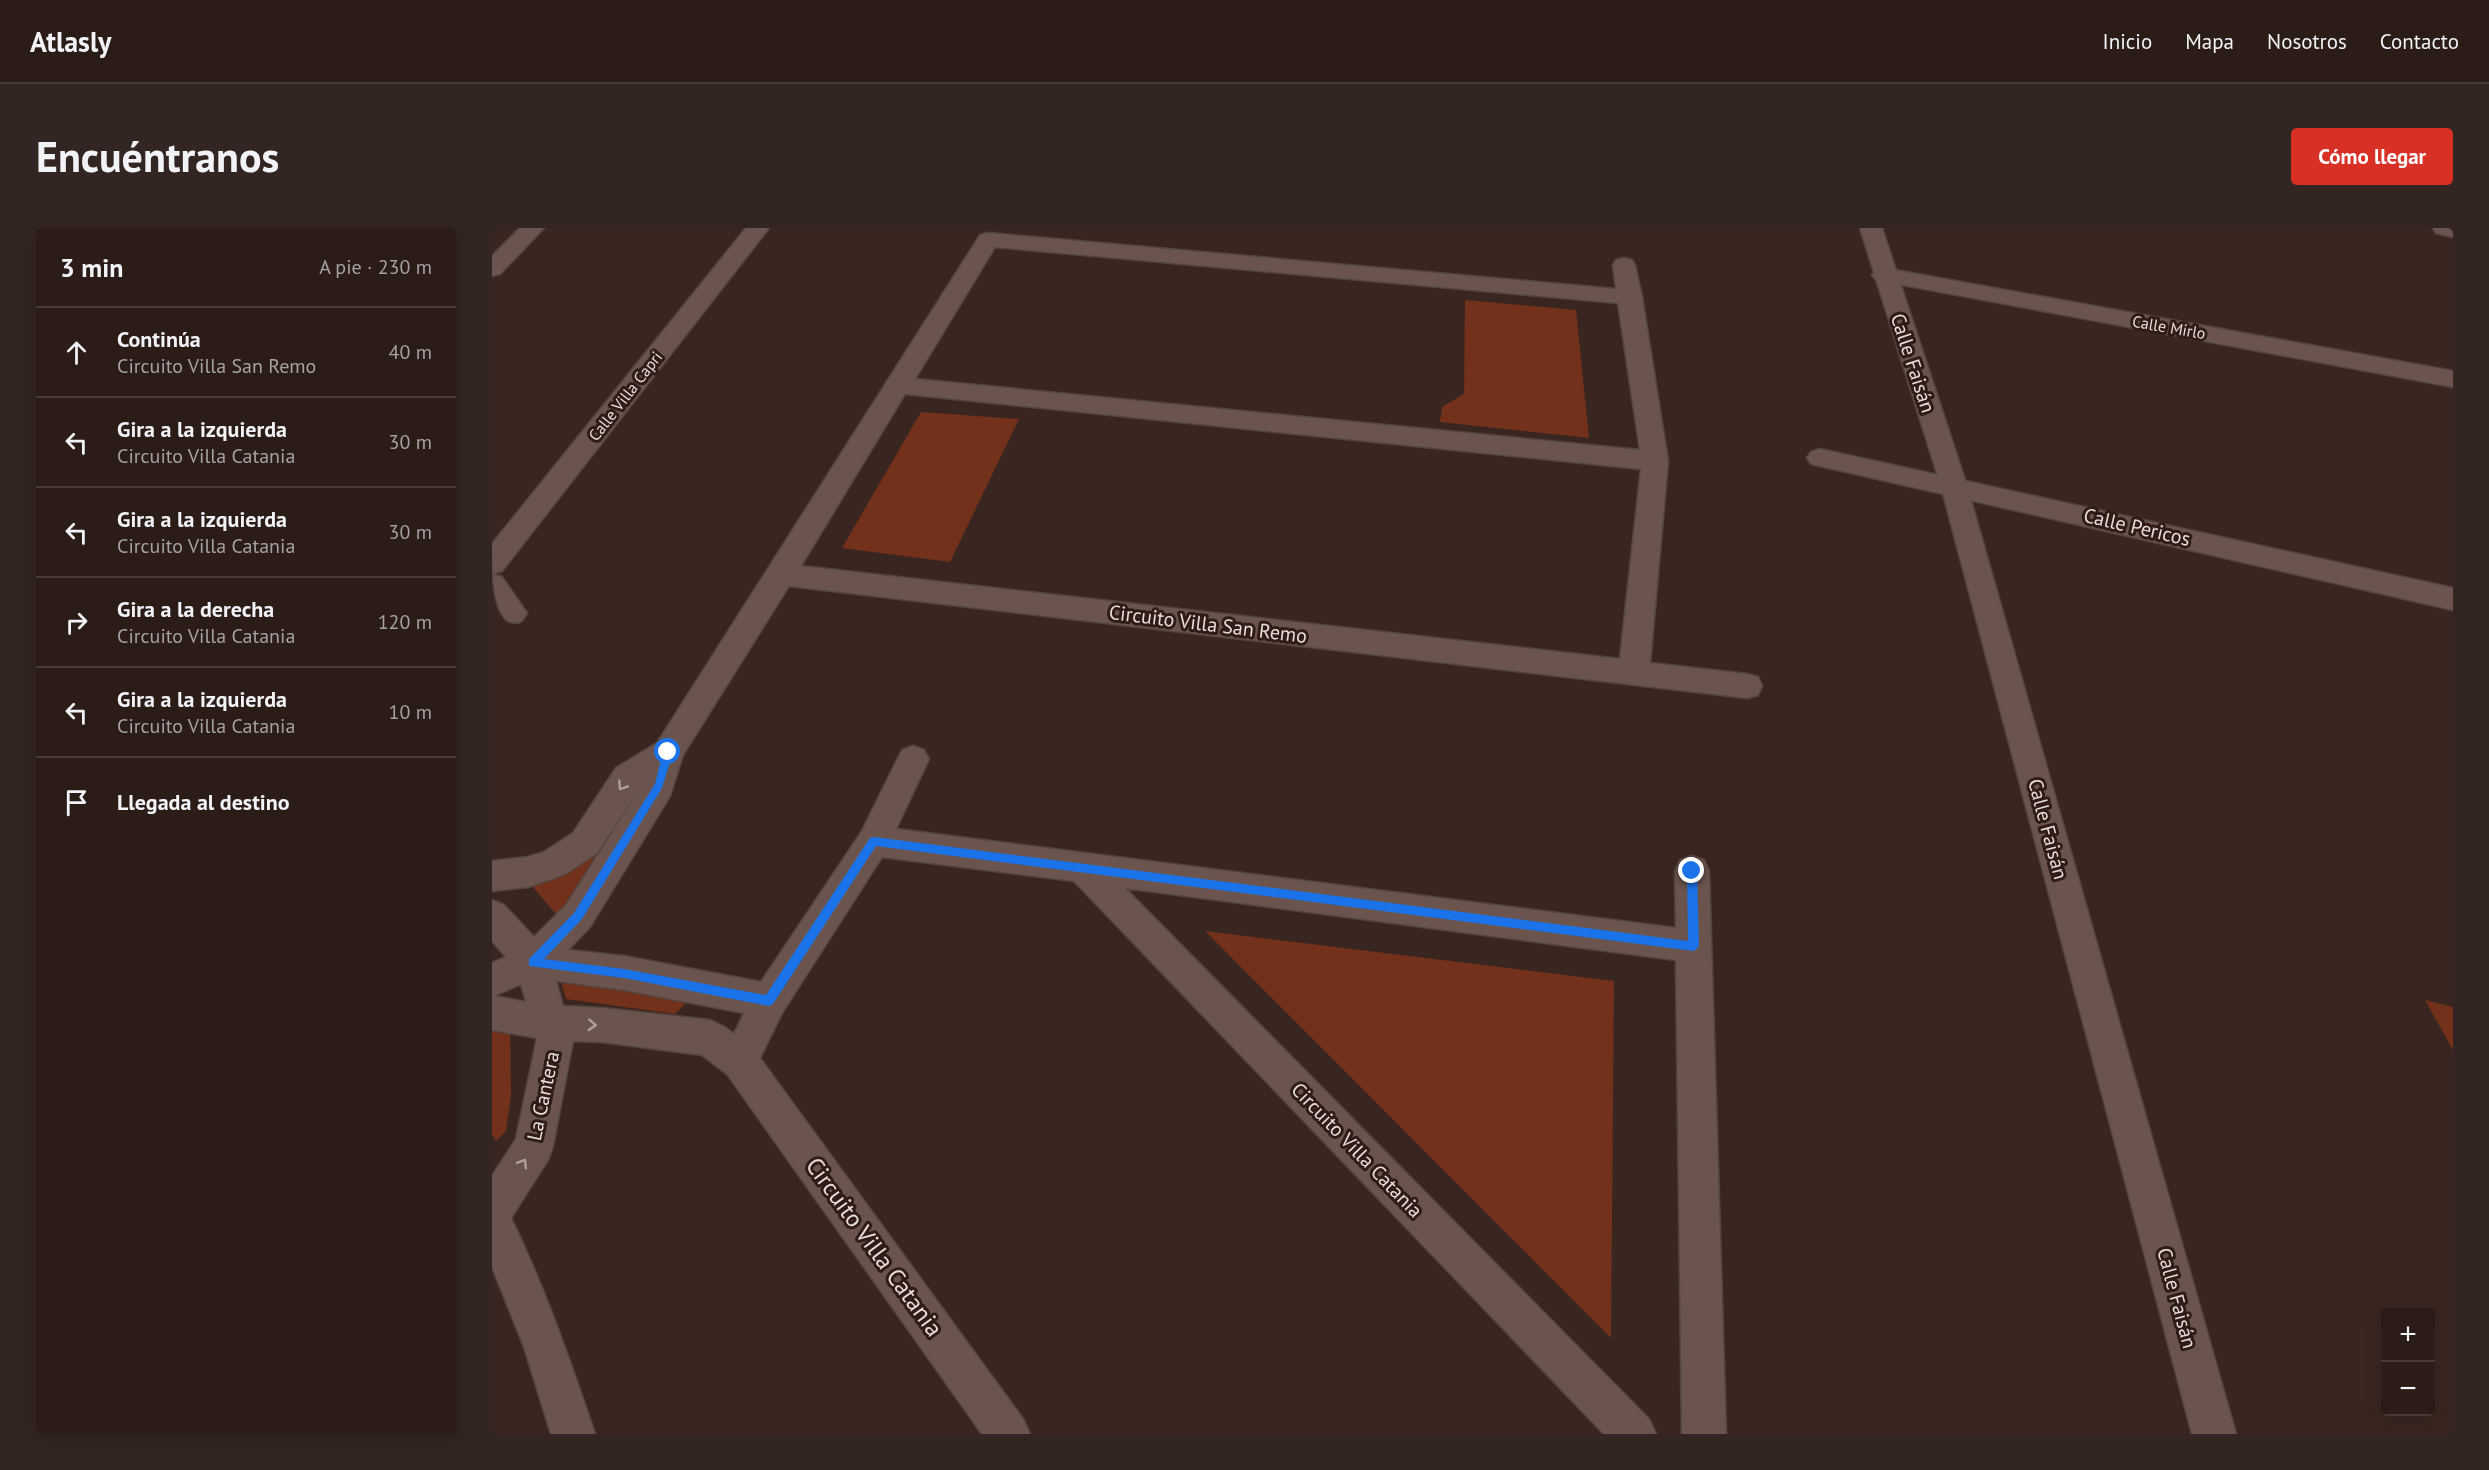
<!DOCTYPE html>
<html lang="es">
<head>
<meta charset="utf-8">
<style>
	:root { --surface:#2b1c18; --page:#332521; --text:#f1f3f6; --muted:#a6a1a2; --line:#473a37; --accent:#d93025 }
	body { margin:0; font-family:"PT Sans",sans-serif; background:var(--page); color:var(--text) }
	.controls { position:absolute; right:18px; bottom:18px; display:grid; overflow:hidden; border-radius:6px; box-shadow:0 3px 15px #0003 }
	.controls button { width:54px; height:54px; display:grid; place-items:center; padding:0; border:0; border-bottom:2px solid var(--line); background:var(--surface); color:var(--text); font:30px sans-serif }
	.stop { position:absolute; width:18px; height:18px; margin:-14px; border:4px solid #1a73e8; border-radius:50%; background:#fff }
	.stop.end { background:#1a73e8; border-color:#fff; box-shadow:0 2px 6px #0008 }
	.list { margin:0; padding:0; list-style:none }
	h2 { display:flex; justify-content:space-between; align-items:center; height:78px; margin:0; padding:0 24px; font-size:26px }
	h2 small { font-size:20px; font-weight:400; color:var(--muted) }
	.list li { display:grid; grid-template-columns:39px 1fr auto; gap:18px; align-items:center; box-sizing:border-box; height:90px; padding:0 24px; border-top:2px solid var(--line) }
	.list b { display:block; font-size:22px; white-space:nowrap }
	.list p { margin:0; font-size:20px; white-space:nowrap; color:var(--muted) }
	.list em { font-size:20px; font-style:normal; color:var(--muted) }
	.icon { flex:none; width:33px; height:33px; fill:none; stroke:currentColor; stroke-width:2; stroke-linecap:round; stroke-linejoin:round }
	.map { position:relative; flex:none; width:1961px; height:1206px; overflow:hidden; border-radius:6px }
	header { display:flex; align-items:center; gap:36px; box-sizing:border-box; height:84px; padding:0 30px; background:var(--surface); border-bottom:2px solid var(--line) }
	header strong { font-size:28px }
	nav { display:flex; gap:33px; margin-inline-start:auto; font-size:21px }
	.intro { display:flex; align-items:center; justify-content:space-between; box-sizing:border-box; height:144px; padding:0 36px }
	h1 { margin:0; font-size:42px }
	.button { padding:15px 27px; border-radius:6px; background:var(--accent); color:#fff; font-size:21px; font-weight:700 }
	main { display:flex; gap:36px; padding:0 36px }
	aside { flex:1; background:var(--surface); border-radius:6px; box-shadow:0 3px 15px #0003 }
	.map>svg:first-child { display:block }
	.green { fill:#73301b }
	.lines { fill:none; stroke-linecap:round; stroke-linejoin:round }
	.minor-casing { stroke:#54443f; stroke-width:3 }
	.tertiary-casing { stroke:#54443f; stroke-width:3 }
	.minor { fill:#6a544d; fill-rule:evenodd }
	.tertiary { fill:#6a544d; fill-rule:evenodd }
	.oneway { stroke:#b09f99 }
	.route { fill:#1a73e8 }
	.labels { text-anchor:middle; stroke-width:6; stroke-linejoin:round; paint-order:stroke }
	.far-street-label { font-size:16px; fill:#e9dcd7; stroke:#2f1c17 }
	.street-label { font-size:20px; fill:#e9dcd7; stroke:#2f1c17 }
	.near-street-label { font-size:24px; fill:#e9dcd7; stroke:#2f1c17 }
</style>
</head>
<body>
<header>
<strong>Atlasly</strong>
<nav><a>Inicio</a><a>Mapa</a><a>Nosotros</a><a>Contacto</a></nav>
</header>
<div class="intro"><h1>Encuéntranos</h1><a class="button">Cómo llegar</a></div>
<main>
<aside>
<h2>3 min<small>A pie · 230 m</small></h2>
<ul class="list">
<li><svg class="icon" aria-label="ahead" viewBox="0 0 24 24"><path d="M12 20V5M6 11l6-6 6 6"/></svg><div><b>Continúa</b><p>Circuito Villa San Remo</p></div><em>40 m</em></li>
<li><svg class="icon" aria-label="left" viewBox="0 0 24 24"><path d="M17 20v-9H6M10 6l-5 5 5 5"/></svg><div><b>Gira a la izquierda</b><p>Circuito Villa Catania</p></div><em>30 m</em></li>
<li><svg class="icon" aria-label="left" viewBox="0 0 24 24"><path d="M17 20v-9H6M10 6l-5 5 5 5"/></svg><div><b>Gira a la izquierda</b><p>Circuito Villa Catania</p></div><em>30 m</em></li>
<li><svg class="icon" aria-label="right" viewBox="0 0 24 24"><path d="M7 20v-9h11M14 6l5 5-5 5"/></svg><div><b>Gira a la derecha</b><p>Circuito Villa Catania</p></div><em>120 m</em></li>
<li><svg class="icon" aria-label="left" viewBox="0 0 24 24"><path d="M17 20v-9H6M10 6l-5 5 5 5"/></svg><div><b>Gira a la izquierda</b><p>Circuito Villa Catania</p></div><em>10 m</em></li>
<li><svg class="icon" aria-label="arrive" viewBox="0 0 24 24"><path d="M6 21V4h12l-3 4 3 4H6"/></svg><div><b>Llegada al destino</b></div></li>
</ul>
</aside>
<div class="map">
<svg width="1961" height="1206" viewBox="0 0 1961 1206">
	<rect width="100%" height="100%" fill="#392620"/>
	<g class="green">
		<polygon points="973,72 1084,82 1097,210 948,194 950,179 972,166"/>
		<polygon points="429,184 527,191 458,334 350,320"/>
		<polygon points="137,583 92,656 64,686 39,657 126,584"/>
		<polygon points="713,703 1122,753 1119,1110"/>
		<polygon points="68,750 196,773 183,786 74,771"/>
		<polygon points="1933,772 1961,779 1961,822"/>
		<polygon points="0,796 18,798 19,868 14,903 4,913 0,907"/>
	</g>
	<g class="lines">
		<g class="minor-casing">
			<g id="minor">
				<polygon points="28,0 52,0 8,46 0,48 0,28"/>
				<path d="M 254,0 L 277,0 L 10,343 L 0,346 L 10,349 L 35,385 L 30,393 C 0,406 0,341 0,316 Z"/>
				<polygon points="1941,0 1961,0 1961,9 1944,5"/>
				<path d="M 496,5 L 1124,61 L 1121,37 L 1124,32 L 1132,30 L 1140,32 L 1143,37 L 1150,69 L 1176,233 L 1158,435 L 1255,446 L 1266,449 L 1270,458 L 1266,467 L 1255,470 L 297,358 L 191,527 L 178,568 L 98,699 L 76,722 L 132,728 L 269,754 L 370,603 L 410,522 L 421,518 L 432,522 L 437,531 L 404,601 L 1184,700 L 1183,643 L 1188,632 L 1200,628 L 1212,632 L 1217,643 L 1234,1206 L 1190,1206 L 1184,732 L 633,660 L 1157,1191 L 1164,1206 L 1112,1206 L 582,653 L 390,629 L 290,785 L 268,830 L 531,1191 L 538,1206 L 490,1206 L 235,846 L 210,827 L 110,814 L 81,813 L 61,918 L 56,932 L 19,990 C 53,1060 78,1132 103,1206 L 59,1206 L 32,1119 L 0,1039 L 0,948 L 24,911 L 45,810 L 0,802 L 0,735 L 14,729 L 0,713 L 0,672 L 12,677 L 42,709 L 74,677 L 150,557 L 105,625 L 75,645 L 63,650 L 36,659 L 0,663 L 0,633 L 36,629 L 52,624 L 81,605 L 124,540 L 165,515 L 485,12 L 488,7 ZM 503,19 L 1126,75 L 1148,222 L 423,151 ZM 413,166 L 1149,241 L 1128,431 L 309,338 ZM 64,753 L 132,762 L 252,785 L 242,806 L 231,798 L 218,792 L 110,780 L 71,778 ZM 29,756 L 34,774 L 2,768 Z"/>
				<polygon points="1392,40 1961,143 1961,159 1384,52 1380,47 1384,42"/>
				<polygon points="1328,221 1961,360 1961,382 1319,236 1315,230 1319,224"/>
			</g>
		</g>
		<g class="tertiary-casing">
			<polygon id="tertiary" points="1368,0 1390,0 1475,258 1744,1206 1700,1206 1449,258"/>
		</g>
		<use href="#minor" class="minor"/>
		<use href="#tertiary" class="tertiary"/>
	</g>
	<defs><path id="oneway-chevron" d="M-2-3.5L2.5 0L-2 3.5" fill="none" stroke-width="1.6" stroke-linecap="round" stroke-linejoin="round" transform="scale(1.5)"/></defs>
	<g class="oneway">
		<use href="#oneway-chevron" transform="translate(130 558) rotate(124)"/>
		<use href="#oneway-chevron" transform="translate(100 797) rotate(3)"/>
		<use href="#oneway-chevron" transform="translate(31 935) rotate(-58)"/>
	</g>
	<polygon class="route" points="176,520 181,524 170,560 90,691 52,731 132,741 274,767 378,610 382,609 1196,713 1195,643 1200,639 1205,643 1207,718 1202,723 384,618 281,776 277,778 132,750 37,738 37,731 82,685 163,556 171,524"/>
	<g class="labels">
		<g class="far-street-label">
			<text transform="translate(1677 99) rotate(10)" y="6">Calle Mirlo</text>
			<text transform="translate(133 168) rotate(-52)" y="6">Calle Villa Capri</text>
		</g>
		<g class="street-label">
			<text transform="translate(1421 135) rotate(72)" y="7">Calle Faisán</text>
			<text transform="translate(1645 299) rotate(13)" y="7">Calle Pericos</text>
			<text transform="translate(716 396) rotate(7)" y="7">Circuito Villa San Remo</text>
			<text transform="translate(1556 601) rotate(75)" y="7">Calle Faisán</text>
			<text transform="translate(51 868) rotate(-78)" y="7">La Cantera</text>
			<text transform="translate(865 922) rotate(46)" y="7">Circuito Villa Catania</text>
			<text transform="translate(1685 1070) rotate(75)" y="7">Calle Faisán</text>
		</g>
		<g class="near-street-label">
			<text transform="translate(382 1019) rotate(54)" y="8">Circuito Villa Catania</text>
		</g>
	</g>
</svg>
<div class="controls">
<button>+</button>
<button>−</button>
</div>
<div class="stop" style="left:176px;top:524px"></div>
<div class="stop end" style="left:1200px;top:643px"></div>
</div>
</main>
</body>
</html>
